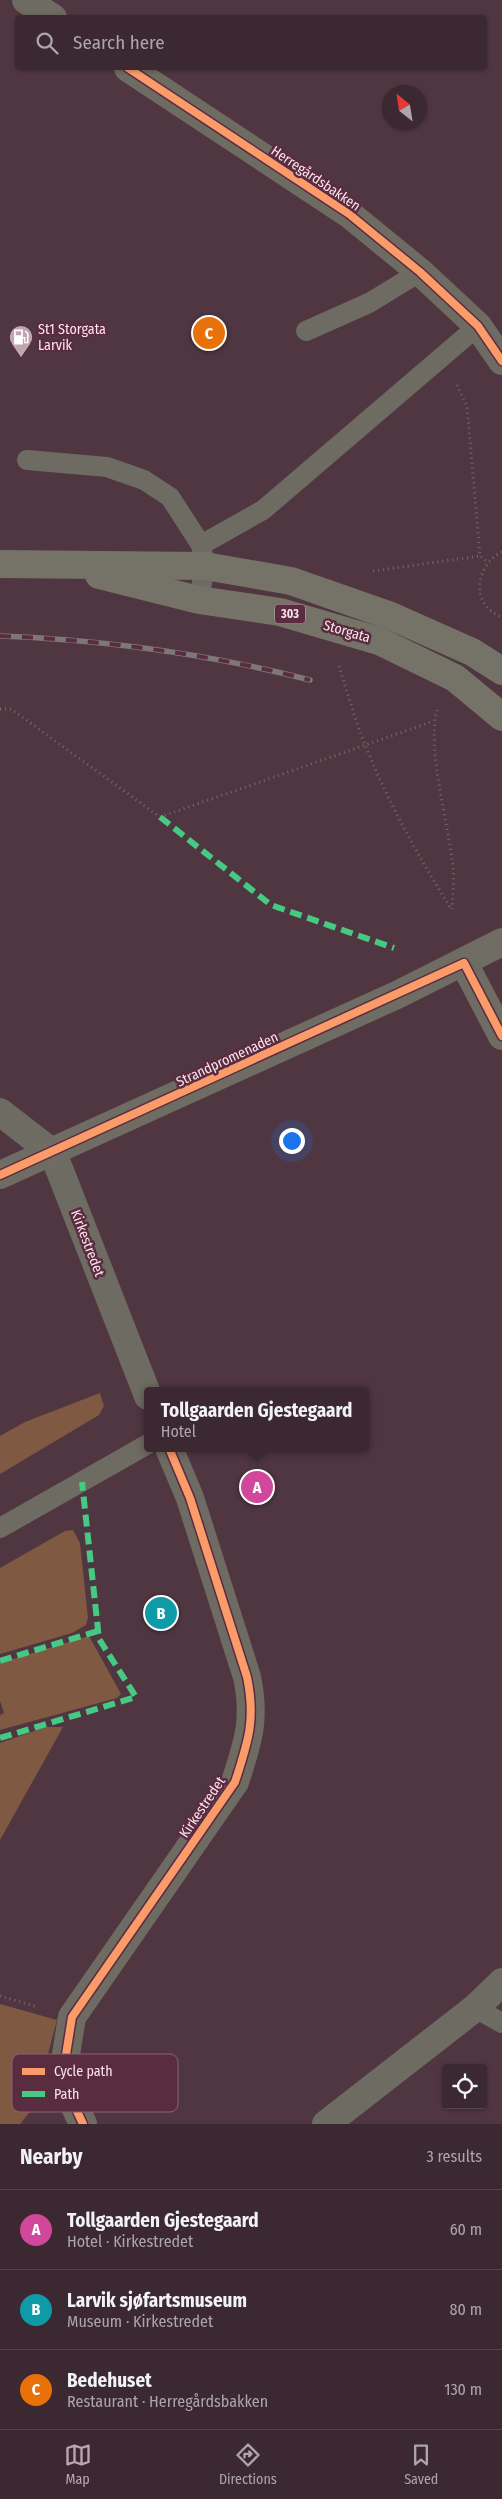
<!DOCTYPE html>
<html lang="en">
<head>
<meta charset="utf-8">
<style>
	:root { --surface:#3c2831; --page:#47343d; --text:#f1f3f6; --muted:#aca6ab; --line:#55444d; --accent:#c0a6b0 }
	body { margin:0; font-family:"Fira Sans Condensed",sans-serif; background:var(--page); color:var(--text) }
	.controls { position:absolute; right:15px; bottom:15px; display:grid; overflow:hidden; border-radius:5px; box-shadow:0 1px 4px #0004 }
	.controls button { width:45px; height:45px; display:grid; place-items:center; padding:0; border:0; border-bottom:1px solid var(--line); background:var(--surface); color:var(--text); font:25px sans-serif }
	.compass { position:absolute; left:382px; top:85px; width:45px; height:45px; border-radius:50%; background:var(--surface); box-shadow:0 1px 4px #0004; rotate:330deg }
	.you { position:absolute; left:291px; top:1140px; width:18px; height:18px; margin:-12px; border:4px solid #fff; border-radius:50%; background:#1a73e8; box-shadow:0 0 0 8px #1a73e833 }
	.badge { display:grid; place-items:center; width:32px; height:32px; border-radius:50%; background:var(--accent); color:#fff; font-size:16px; font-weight:700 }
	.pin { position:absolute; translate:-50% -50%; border:2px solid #fff; box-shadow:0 1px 5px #0006 }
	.popup { position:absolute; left:144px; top:1387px; width:225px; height:65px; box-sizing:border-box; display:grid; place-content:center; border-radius:5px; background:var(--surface); filter:drop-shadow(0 1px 4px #0005); font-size:16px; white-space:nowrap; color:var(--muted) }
	.popup b { font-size:19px; color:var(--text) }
	.popup::after { content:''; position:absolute; left:50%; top:100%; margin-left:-10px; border:10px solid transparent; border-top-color:var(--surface) }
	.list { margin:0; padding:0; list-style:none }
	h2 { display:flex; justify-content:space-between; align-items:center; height:65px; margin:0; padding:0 20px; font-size:21px }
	h2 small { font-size:16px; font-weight:400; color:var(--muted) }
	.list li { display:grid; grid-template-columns:32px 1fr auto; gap:15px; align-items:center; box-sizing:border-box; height:80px; padding:0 20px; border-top:1px solid var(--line) }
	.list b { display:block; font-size:19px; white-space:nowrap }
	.list p { margin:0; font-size:16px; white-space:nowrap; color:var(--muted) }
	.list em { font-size:16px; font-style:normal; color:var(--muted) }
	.icon { flex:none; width:28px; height:28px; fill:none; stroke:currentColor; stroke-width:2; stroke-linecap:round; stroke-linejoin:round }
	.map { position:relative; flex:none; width:502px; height:2124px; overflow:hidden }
	.search { position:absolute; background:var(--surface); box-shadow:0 1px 4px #0004; left:15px; right:15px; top:15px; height:55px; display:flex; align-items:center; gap:12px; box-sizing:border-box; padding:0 18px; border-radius:5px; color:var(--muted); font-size:19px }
	.sheet { height:305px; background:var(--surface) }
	nav { display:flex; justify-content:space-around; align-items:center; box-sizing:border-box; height:70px; border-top:1px solid var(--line); background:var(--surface); font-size:14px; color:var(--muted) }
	nav a { display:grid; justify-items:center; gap:2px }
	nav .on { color:var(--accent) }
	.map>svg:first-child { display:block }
	.green { fill:#805943 }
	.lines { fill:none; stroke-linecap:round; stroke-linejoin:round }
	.path { stroke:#736b68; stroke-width:3; stroke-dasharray:1 4; stroke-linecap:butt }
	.service { stroke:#6e6b63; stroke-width:20 }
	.minor { stroke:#6e6b63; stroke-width:28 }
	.tertiary { stroke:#6e6b63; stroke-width:28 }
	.secondary { stroke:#6f6c63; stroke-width:28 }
	.primary { stroke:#757367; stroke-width:28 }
	.rail-casing { stroke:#7f7776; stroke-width:5.5 }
	.rail { stroke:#5a2c40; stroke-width:4; stroke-dasharray:11; stroke-linecap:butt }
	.quiet { stroke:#46c982; stroke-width:6; stroke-dasharray:12 6; stroke-linecap:butt }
	.cycleway-casing { stroke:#5a2c40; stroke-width:11 }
	.cycleway { stroke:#fa9b69; stroke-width:8 }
	.labels { text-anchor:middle; stroke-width:5; stroke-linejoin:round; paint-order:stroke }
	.shield { fill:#5a2c40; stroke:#cbacb8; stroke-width:1 }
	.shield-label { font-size:12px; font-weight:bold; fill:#fce3ec }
	.street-label { font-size:14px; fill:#fce3ec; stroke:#5a2c40 }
	.poi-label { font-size:14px; fill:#fce3ec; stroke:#5a2c40; text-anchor:start }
	.key { fill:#5a2c40; stroke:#8b6374; stroke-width:1 }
	.key-label { font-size:14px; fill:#fce3ec }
</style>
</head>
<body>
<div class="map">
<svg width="502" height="2124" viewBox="0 0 502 2124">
	<rect width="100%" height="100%" fill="#503641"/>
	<g class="green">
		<polygon points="100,1393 104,1406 99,1415 0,1474 0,1436 25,1422"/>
		<polygon points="73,1530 80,1543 88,1618 86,1625 72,1633 0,1654 0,1568 65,1531"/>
		<polygon points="89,1636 121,1694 117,1698 0,1730 0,1715 4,1713 0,1701 0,1663"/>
		<polygon points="46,1727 63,1727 0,1840 0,1743"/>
		<polygon points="0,2004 57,2020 47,2058 51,2097 47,2107 29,2113 20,2124 0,2124"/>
	</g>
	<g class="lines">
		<g class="path">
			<polyline points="457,385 467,406 480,556 488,562"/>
			<path d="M 502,552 C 475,565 470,606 502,617"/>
			<polyline points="373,571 480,556"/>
			<path d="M 339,666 C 348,693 355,721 366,747 C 389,804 419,858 452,910"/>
			<polyline points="0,709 11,709 160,817 434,721"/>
			<path d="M 437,710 C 427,748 447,819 452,859 C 455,875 453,893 452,909"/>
			<polyline points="0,1996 38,2007"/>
		</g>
		<g class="service">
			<polyline points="306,331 369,303 420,272"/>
			<polyline points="27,460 107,467 144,480 170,497 201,545 205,566 199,600"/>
			<polyline points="201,545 263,510 478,326"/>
			<polyline points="0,1528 148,1444"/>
			<polyline points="475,2008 502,2023"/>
		</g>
		<g class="minor">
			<polyline points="0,1112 53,1153 148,1396"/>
			<path d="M 83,2124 L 70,2096 L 64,2067 L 72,2017 L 235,1782 C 248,1742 256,1720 247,1677 L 190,1498 L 169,1448"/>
			<polyline points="326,2124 475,2008 502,1982"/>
		</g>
		<g class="tertiary">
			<polyline points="26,0 53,18"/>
			<polyline points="128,68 349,214 420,272 478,326 502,361"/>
		</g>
		<g class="secondary">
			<polyline points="464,963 502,1036"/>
			<polyline points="0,1175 399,994 502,942"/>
		</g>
		<g class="primary">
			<polyline points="0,564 205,566 291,581 391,616 472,652 502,671"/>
			<polyline points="99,575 199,600 280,612 379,641 455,678 502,717"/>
		</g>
		<g class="rail-casing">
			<path id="rail" d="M 0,636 C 104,640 209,654 310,680"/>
		</g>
		<use href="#rail" class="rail"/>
		<g class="quiet">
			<polyline points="160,817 271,905 394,948"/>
			<polyline points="0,1661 98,1631"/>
			<polyline points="0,1738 136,1697 99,1639 82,1482"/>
		</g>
		<g class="cycleway-casing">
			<g id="cycleway">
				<polyline points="128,68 349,214 420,272 478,326 502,361"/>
				<polyline points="0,1175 464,963 502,1036"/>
				<path d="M 83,2124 L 70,2096 L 64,2067 L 72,2017 L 235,1782 C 248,1742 256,1720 247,1677 L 190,1498 L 169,1448"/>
			</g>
		</g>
		<use href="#cycleway" class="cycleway"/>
	</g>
	<defs>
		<g id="fuel-pin" transform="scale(1.25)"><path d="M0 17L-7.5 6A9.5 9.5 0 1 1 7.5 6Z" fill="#c0a6b0" stroke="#5a2c40"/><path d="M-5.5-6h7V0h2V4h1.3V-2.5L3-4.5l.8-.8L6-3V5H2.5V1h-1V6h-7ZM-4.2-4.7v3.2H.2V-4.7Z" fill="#fff"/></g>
	</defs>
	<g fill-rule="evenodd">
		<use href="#fuel-pin" x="21" y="337"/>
	</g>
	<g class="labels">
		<rect class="shield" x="275" y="604.5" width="30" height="19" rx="4"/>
		<g class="shield-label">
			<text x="290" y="618">303</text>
		</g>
		<g class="street-label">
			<text transform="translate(316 178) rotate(34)" y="5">Herregårdsbakken</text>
			<text transform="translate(347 631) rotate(16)" y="5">Storgata</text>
			<text transform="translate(227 1059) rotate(-25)" y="5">Strandpromenaden</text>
			<text transform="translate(88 1243) rotate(69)" y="5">Kirkestredet</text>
			<text transform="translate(202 1807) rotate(-56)" y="5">Kirkestredet</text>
		</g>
		<g class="poi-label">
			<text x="38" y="334">St1 Storgata<tspan x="38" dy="16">Larvik</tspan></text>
		</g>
	</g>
	<rect x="12" y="2054" width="166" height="58" rx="8" class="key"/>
	<rect x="22" y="2068" width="23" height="7" fill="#fa9b69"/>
	<rect x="22" y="2091" width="23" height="6" fill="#46c982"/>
	<g class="key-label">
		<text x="54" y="2076">Cycle path</text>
		<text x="54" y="2099">Path</text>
	</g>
</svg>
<div class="controls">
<button><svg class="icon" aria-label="locate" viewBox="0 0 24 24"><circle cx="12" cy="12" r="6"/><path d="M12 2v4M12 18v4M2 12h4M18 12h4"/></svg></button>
</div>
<svg class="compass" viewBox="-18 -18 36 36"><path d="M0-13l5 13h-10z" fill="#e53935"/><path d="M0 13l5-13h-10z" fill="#aca6ab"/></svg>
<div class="you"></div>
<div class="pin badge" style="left:257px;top:1487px;background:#d1479c">A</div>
<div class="popup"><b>Tollgaarden Gjestegaard</b>Hotel</div>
<div class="pin badge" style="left:161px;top:1613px;background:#0f9aa8">B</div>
<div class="pin badge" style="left:209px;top:333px;background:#e8710a">C</div>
<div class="search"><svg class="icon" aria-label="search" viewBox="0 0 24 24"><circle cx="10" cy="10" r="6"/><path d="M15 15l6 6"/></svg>Search here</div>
</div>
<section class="sheet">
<h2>Nearby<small>3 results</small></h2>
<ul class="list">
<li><span class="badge" style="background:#d1479c">A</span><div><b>Tollgaarden Gjestegaard</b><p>Hotel · Kirkestredet</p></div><em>60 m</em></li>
<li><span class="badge" style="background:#0f9aa8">B</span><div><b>Larvik sjøfartsmuseum</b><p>Museum · Kirkestredet</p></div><em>80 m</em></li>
<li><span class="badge" style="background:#e8710a">C</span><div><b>Bedehuset</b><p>Restaurant · Herregårdsbakken</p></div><em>130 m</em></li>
</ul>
</section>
<nav>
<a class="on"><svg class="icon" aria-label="map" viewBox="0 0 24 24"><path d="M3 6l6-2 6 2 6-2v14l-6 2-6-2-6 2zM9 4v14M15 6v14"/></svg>Map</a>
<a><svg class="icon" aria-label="directions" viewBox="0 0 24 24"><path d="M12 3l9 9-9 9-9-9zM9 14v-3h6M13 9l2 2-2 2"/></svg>Directions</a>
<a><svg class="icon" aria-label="saved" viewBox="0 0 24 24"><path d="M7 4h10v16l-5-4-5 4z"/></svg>Saved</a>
</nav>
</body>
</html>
